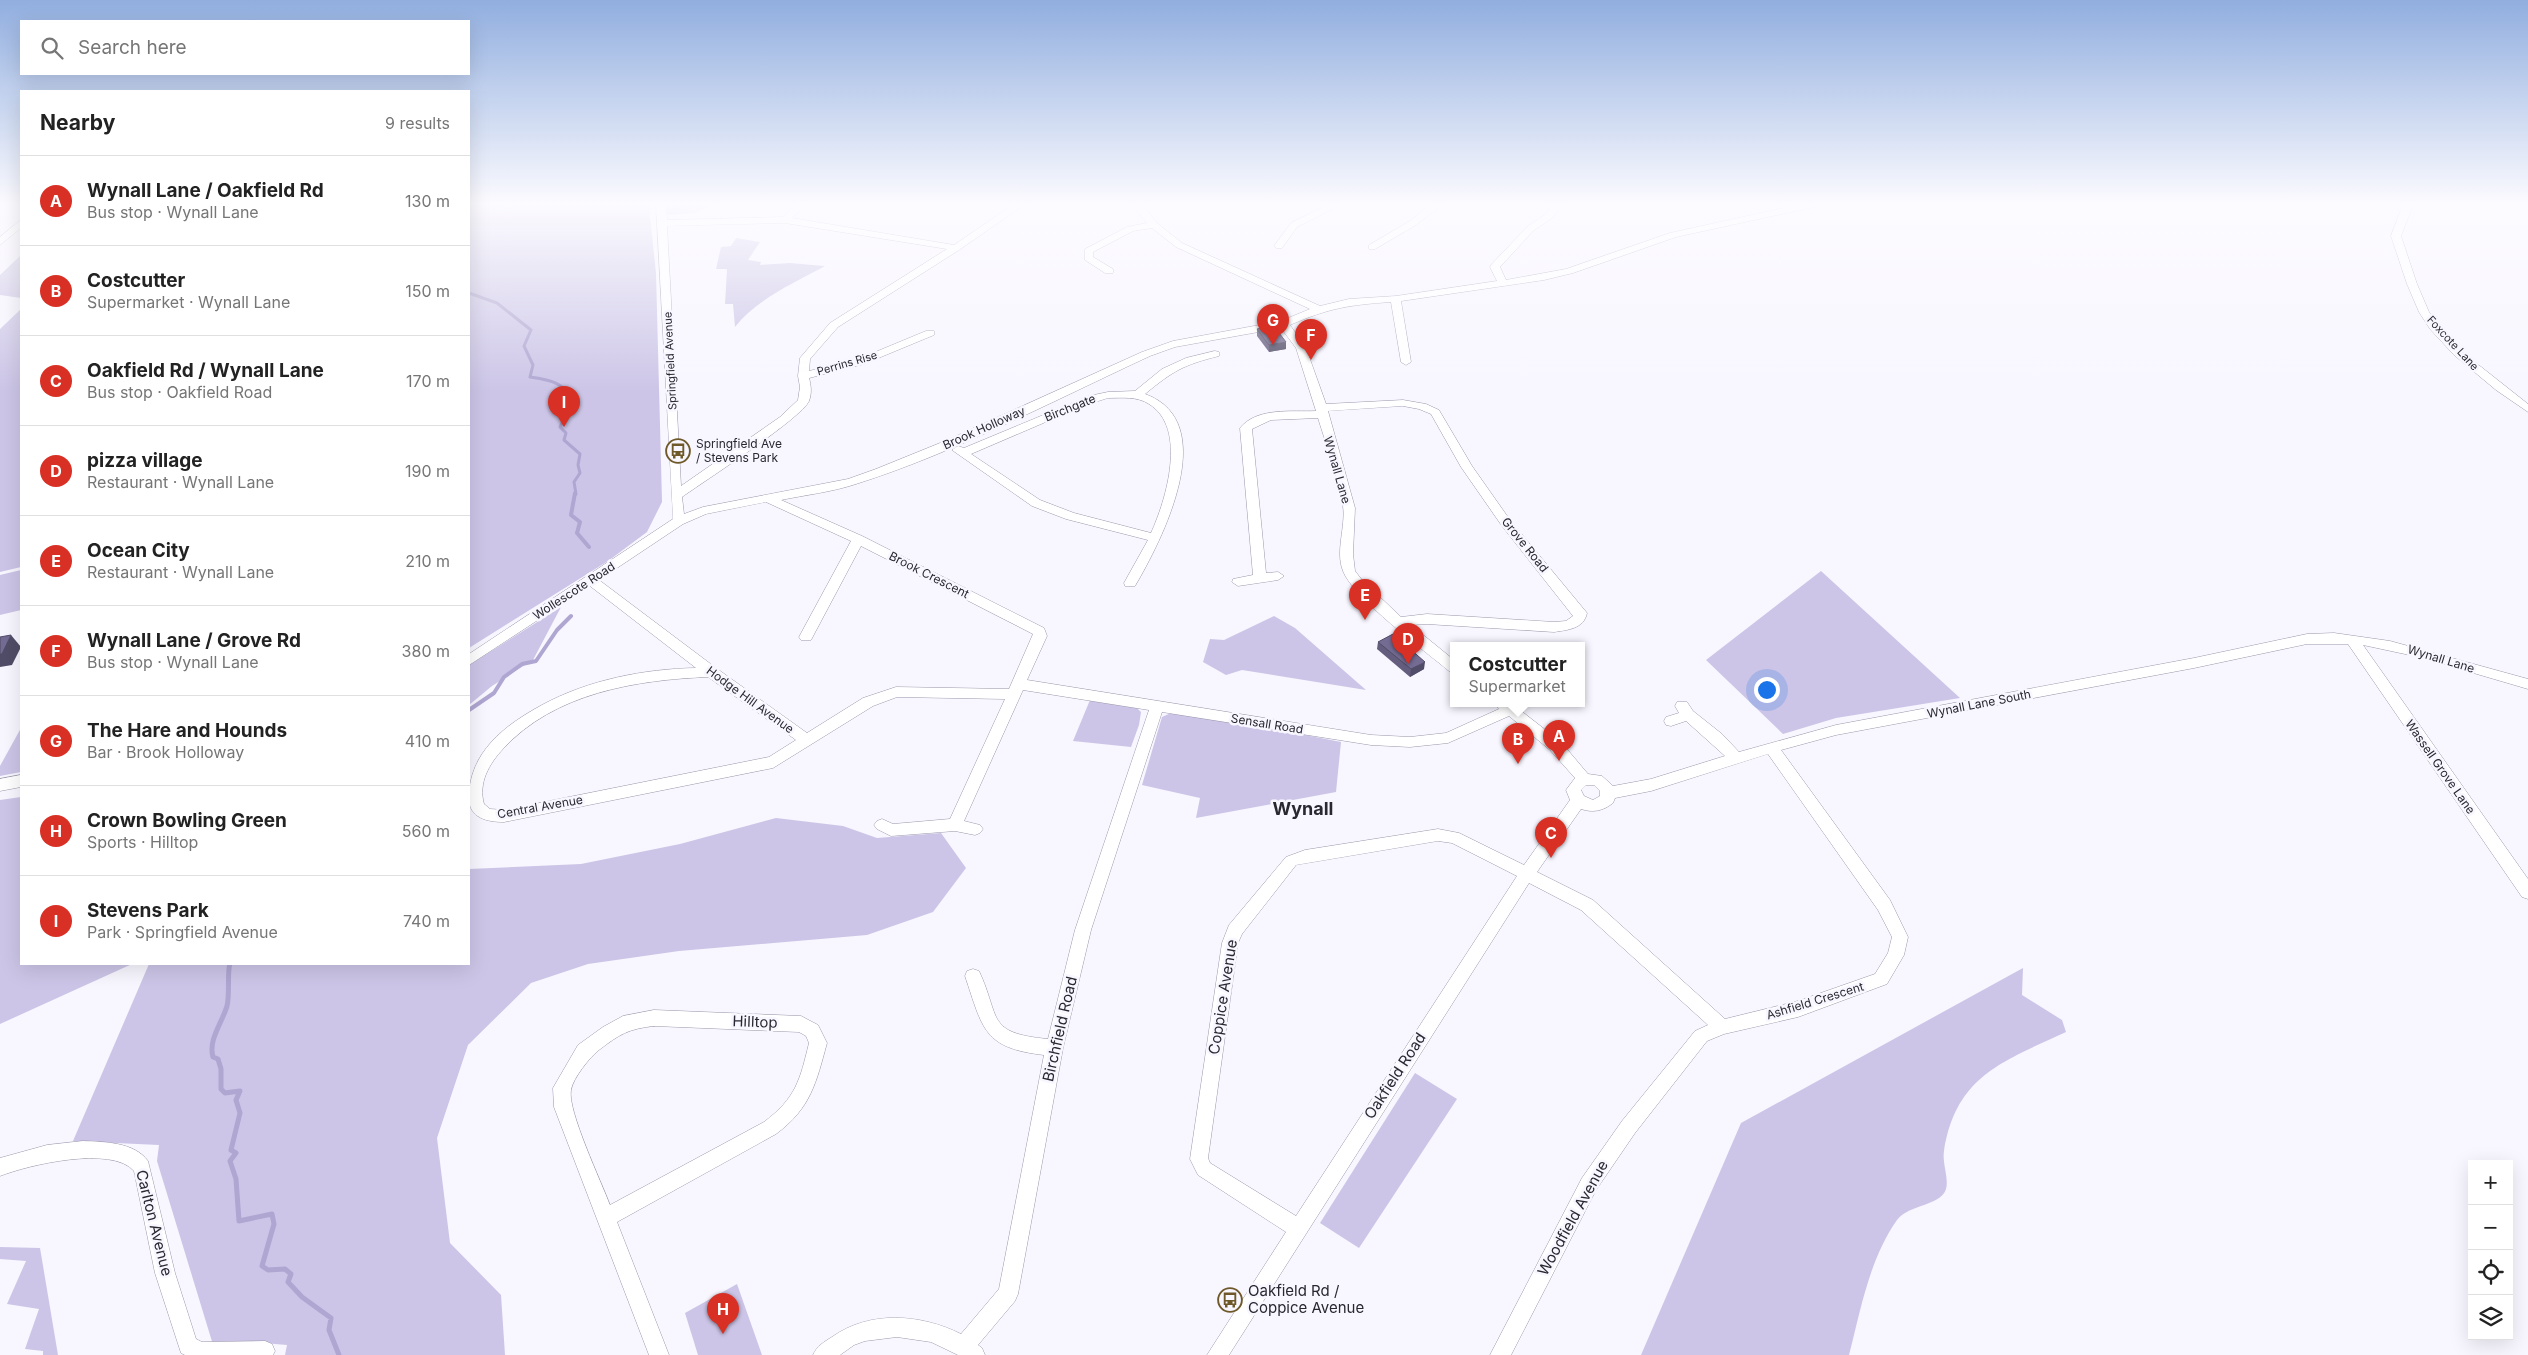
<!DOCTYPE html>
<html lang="en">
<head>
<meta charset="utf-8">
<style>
	:root { --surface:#fff; --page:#f2f2f2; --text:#222; --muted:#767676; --line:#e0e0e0; --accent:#d93025 }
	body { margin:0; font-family:Inter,sans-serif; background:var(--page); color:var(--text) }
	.controls { position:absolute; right:15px; bottom:15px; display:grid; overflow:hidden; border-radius:0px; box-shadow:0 5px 20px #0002 }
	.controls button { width:45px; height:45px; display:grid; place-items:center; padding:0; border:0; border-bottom:1px solid var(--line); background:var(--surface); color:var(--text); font:25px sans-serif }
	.you { position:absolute; left:1766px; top:689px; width:18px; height:18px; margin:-12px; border:4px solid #fff; border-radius:50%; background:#1a73e8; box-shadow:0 0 0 8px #1a73e833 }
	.badge { display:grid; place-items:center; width:32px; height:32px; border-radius:50%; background:var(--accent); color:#fff; font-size:16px; font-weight:700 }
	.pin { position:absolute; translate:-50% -41px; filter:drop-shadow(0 1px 2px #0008) }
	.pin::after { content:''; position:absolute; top:26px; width:18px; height:15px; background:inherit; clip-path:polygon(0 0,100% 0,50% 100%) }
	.popup { position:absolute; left:1450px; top:642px; width:135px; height:65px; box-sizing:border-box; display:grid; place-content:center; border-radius:0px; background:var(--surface); filter:drop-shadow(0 1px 4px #0005); font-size:16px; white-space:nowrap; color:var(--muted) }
	.popup b { font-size:19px; color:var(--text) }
	.popup::after { content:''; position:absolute; left:50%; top:100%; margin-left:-10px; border:10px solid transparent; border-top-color:var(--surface) }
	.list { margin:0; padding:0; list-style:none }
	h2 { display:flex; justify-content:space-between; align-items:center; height:65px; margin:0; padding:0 20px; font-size:21px }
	h2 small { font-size:16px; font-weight:400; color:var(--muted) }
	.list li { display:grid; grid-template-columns:32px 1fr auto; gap:15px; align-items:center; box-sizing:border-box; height:90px; padding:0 20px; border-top:1px solid var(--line) }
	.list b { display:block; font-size:19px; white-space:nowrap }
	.list p { margin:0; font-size:16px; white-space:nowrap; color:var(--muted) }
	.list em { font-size:16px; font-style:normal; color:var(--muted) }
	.icon { flex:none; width:28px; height:28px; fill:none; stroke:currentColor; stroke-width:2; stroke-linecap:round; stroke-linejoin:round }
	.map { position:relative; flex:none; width:2528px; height:1355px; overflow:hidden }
	.search { position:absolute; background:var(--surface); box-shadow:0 5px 20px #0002; left:20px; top:20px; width:450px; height:55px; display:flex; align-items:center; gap:12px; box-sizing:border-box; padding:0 18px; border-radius:0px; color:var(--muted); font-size:19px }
	.panel { position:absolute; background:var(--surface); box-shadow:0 5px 20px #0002; left:20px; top:90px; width:450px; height:875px; border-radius:0px }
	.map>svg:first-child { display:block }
	.green { fill:#ccc5e7 }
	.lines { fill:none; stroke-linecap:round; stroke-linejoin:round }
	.stream-far2 { stroke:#afa6d1; stroke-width:3 }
	.stream-far1 { stroke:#afa6d1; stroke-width:4 }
	.stream { stroke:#afa6d1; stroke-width:5 }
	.minor-casing { stroke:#9b98ab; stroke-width:1 }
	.minor { fill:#fff; fill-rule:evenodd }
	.wall { fill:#645d7e }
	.shaded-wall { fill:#514c67 }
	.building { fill:#746c93; stroke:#514c67 }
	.labels { text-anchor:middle; stroke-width:5; stroke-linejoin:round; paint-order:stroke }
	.far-street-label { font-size:11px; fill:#292830; stroke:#f8f6ff }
	.street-label { font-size:12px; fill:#292830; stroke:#f8f6ff }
	.poi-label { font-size:12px; fill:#292830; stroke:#f8f6ff; text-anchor:start }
	.near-street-label { font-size:15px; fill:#292830; stroke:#f8f6ff }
	.near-poi-label { font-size:15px; fill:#292830; stroke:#f8f6ff; text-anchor:start }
	.district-label { font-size:18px; font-weight:bold; fill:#292830; stroke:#f8f6ff }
</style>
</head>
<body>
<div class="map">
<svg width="2528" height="1355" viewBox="0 0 2528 1355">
	<rect width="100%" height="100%" fill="#f8f6ff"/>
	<g class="green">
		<polygon points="469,202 651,202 650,216 656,273 662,502 647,532 608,561 469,648"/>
		<polygon points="665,202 719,202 695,213 666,215"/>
		<path d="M 736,238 L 760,242 L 748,260 L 761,262 L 760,265 L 790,263 L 825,266 C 794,283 757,299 735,327 L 733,304 L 725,304 L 727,269 L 716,269 L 721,247 L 731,246 Z"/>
		<polygon points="21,255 21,298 0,295 0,275"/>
		<polygon points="21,309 21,567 0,572 0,329"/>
		<polygon points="21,570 21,610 0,615 0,575"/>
		<polygon points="1821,571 1960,698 1836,718 1783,734 1706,660"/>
		<polygon points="561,607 533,660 492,686 469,705 469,665"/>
		<polygon points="1274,616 1295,628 1366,690 1242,670 1226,675 1203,662 1210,639 1224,640"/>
		<polygon points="1090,700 1136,707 1141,712 1139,725 1131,747 1073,741"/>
		<polygon points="1171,713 1269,728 1341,742 1336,792 1196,818 1200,798 1142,785 1162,717"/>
		<polygon points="21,728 21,772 0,776 0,766"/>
		<polygon points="21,797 21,964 132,964 0,1024 0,800"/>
		<polygon points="776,818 843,826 877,838 941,833 966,868 933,912 867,935 679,951 588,964 531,983 468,1045 437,1138 450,1243 501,1295 505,1355 285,1355 287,1345 263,1343 214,1348 157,1161 159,1145 73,1141 149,964 469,964 469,869 581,864 680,844"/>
		<path d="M 2023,968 L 2022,995 L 2062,1020 L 2066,1032 C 2004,1061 1956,1075 1944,1151 C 1942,1163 1949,1178 1946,1189 C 1941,1206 1909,1204 1897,1220 C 1869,1260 1861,1309 1849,1355 L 1641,1355 L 1741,1123 Z"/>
		<polygon points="1415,1073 1457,1099 1359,1248 1320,1223"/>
		<polygon points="0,1247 40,1248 58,1355 43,1355 43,1351 25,1349 39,1309 7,1304 26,1261 0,1259"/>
		<polygon points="737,1284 762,1355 698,1355 685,1313"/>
	</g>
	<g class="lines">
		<path class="stream-far2" d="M 469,293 L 497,303 L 531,330 L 524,346 L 533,365 L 530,377 C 546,379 571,383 569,404 C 568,412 563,420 560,427 L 566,433 L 564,440 L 580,454 L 578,465 L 580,473 L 574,482 L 576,494"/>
		<g class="stream-far1">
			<polyline points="575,493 571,515 580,522 577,533 589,547"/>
			<polyline points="469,710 494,693 504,677 522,664 536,661 557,630 571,616"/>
		</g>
		<path class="stream" d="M 230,964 C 227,970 230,995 227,1006 C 222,1023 208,1040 213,1057 L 218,1059 L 221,1069 L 221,1089 L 225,1093 L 240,1091 L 236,1100 L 240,1113 L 231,1150 L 236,1153 L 230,1161 L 236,1179 L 239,1221 L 272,1214 L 274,1224 L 262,1266 L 268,1270 L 285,1269 L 291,1274 L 288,1282 L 302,1297 L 331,1318 L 329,1330 L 339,1355"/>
		<g class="minor-casing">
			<g id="minor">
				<path d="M 656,202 L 666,202 L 667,220 L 783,217 L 800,202 L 810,202 L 792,218 L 954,245 L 1017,202 L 1028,202 L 959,250 L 838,327 L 810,359 L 809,371 L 856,360 L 926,331 L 934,331 L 934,335 L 864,364 L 809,378 C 811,385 812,393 809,401 C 802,418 703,482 682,497 L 684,514 L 703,507 L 848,479 L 876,469 L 945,441 L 1142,352 L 1173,341 L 1281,321 L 1310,309 L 1176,247 L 1152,228 L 1133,231 L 1093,252 L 1093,257 L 1113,269 L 1113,273 L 1105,273 L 1085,260 L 1085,249 L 1127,227 L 1147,223 L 1130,202 L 1140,202 L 1157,223 L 1182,243 L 1320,306 L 1349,299 L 1396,296 L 1497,281 L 1490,267 L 1491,265 L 1527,227 L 1546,214 L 1555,202 L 1565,202 L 1552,218 L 1533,231 L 1500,267 L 1506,280 L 1566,269 L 1670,233 L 1811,202 L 1828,202 L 1823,205 L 1676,237 L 1573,273 L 1544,280 L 1401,301 L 1411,362 L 1406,365 L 1401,362 L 1391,302 C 1349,305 1329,308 1290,325 L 1306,348 L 1326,404 L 1403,400 L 1426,404 L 1439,410 L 1472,466 L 1510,520 L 1587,613 C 1584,629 1567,630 1554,632 L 1427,624 L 1411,625 L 1454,660 L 1454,672 L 1449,671 C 1425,651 1353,598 1343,571 C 1335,551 1346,527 1343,506 C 1338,476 1327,447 1318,418 L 1271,420 L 1252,429 L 1266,573 L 1278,572 L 1284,576 L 1278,580 L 1238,586 L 1232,582 L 1233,579 L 1253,575 L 1240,428 C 1257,407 1292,412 1316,411 L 1296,348 L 1281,328 L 1175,347 L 1150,356 C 1055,400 954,453 856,484 C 832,492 805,495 781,500 L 862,536 L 1044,628 L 1047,636 L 1027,680 L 1371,735 L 1410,737 L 1446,733 L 1499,709 L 1494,703 L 1511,703 L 1561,742 L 1588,774 L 1602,776 L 1613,786 L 1651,779 L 1725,756 L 1686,721 L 1671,726 L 1666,725 L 1664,721 L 1666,717 L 1679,713 L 1675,706 L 1677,702 L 1687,702 L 1693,711 L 1722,734 L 1739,752 L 1836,725 L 2194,658 L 2307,634 L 2334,633 L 2390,641 L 2528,679 L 2528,689 L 2419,657 L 2363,645 L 2528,879 L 2528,899 L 2522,897 L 2348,644 L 2307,644 L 2194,668 L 1836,735 L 1781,750 L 1890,900 L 1908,937 L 1904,955 L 1887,984 L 1798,1017 L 1724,1034 L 1707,1041 L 1635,1133 L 1596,1190 L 1511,1355 L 1490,1355 L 1582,1178 L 1622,1121 L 1695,1031 L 1708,1025 L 1581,910 L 1529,883 L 1229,1355 L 1207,1355 L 1286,1232 L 1198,1175 L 1190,1159 L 1222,943 L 1229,925 L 1286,857 L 1305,850 L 1438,829 L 1459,833 L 1524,865 L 1570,800 L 1566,790 L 1575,778 L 1550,750 L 1509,716 L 1448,743 L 1410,747 L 1371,745 L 1162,712 L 1091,930 L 1063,1048 L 1018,1294 L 1015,1301 L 978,1345 L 982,1348 L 985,1355 L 958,1355 L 931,1342 L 897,1337 L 865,1341 L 854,1345 L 840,1355 L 813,1355 C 817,1346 824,1342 832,1337 C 870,1310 921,1314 961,1334 L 999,1289 L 1044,1055 C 983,1048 983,1029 965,976 L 967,971 L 973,969 L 979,971 C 1001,1018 985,1033 1048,1039 L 1075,930 L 1149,710 L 1023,690 L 964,821 L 980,825 L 983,829 L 980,833 L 975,835 L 955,831 L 891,836 L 877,829 L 874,825 L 877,821 L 882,819 L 893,824 L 950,819 L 1005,699 L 897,697 L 873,706 L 773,768 L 504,822 C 487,822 469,818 469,798 C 469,752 505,725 542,705 C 588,680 644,669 696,668 L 590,586 L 469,665 L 469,654 L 673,519 ZM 785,223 L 947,249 L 830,323 L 800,358 L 798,376 L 800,387 L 798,400 L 780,417 L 681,486 L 667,226 ZM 1403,406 L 1419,409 L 1431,414 L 1461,467 L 1502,526 L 1573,616 L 1566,621 L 1554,622 L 1427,614 L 1401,617 L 1362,580 L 1355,571 L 1353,554 L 1355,508 L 1328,411 ZM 766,502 L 851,541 L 799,637 L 801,640 L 811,640 L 861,546 L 1033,634 L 1009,689 L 896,687 L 863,698 L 807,733 L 716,668 L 599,580 L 683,524 L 706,514 ZM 708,677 L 796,740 L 769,757 L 504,810 L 490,809 L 484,804 C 478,783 489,764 503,749 C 554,693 636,680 708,677 ZM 1768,754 L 1878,910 L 1892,937 L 1888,953 L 1875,974 L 1798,1001 L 1725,1019 L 1593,900 L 1537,872 L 1581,809 C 1593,813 1603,811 1613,803 L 1615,798 L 1651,791 ZM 1586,785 L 1594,785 L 1600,791 L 1600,796 L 1593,800 L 1584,796 L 1581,790 ZM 1438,841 L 1452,843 L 1517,876 L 1296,1216 L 1210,1163 L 1208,1158 L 1238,943 L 1242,934 L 1296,865 Z"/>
				<polygon points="1334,202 1346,202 1297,227 1282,248 1276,248 1274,246 1291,223"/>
				<polygon points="1434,202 1445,202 1416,225 1375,249 1369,249 1369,245 1410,221"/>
				<polygon points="2404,202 2414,202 2401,236 2417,284 2429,312 2461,351 2528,404 2528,412 2496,390 2454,355 2430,329 2419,312 2407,284 2391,236"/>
				<polygon points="21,220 21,228 0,245 0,237"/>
				<path d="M 1215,351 L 1219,352 L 1219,356 C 1183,365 1173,371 1145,394 C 1223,422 1161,542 1135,586 L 1125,586 L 1124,583 L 1148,540 L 1066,519 L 1032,506 L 952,450 L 958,446 L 964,448 L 1089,396 L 1108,392 L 1135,391 L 1162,369 L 1186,358 ZM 1108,398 C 1122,398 1137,396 1149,404 C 1188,428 1166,500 1151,533 L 1074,513 L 1040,500 L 971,454 L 1083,406 Z"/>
				<polygon points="21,775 21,787 0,791 0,779"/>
				<path d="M 654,1010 L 801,1016 L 818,1025 L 827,1043 C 816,1083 811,1108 776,1134 L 617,1222 L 669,1355 L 649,1355 L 554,1107 L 553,1088 L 578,1045 L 603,1027 L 623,1016 ZM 654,1026 L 799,1032 L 806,1036 L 809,1043 C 800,1080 796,1098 764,1122 L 610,1205 C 602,1183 567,1110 571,1090 C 573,1078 590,1057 599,1050 C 620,1034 628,1029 654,1026 Z"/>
				<path d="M 83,1141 C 105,1142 134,1142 148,1161 L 175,1273 L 196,1339 L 202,1342 L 265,1341 L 272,1344 L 275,1351 L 273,1355 L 185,1355 L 181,1353 L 155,1273 L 134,1171 C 112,1145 28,1165 0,1176 L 0,1158 L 47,1145 Z"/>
			</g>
		</g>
		<use href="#minor" class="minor"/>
	</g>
	<g class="wall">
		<polygon points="1257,329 1286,349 1269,352 1257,336"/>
		<polygon points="1378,642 1424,669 1410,677 1377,649"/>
	</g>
	<g class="shaded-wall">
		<polygon points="1286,342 1286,349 1269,352 1269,345"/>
		<polygon points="11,635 21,647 12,665 0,667 0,654"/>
		<polygon points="1425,662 1424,669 1410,677 1411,669"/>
	</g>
	<g class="building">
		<polygon points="1273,325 1286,342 1269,345 1257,329"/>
		<polygon points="1393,634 1425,662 1411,669 1378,642"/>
		<polygon points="11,635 2,654 0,654 0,637"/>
	</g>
	<linearGradient id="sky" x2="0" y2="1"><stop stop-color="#91aedf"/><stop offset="0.52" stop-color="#fcfbff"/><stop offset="1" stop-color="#fcfbff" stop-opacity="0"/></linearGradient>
	<rect width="2528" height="392" fill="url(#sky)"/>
	<defs>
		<g id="bus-ring" transform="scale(1.25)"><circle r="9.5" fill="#f8f6ff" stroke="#6f5929" stroke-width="1.5"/><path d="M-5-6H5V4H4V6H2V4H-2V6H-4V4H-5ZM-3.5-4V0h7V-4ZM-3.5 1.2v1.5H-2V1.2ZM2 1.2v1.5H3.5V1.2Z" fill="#6f5929"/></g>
	</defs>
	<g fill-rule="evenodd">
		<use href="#bus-ring" x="678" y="451"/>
		<use href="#bus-ring" x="1230" y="1300"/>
	</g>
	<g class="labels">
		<g class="far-street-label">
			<text transform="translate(2453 343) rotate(47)" y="4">Foxcote Lane</text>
			<text transform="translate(670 361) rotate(-93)" y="4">Springfield Avenue</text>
			<text transform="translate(847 363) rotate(-16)" y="4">Perrins Rise</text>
		</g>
		<g class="street-label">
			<text transform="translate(1070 408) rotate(-22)" y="4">Birchgate</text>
			<text transform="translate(984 428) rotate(-24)" y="4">Brook Holloway</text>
			<text transform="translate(1337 470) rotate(74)" y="4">Wynall Lane</text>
			<text transform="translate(1525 545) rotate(51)" y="4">Grove Road</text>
			<text transform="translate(929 575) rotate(27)" y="4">Brook Crescent</text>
			<text transform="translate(574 591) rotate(-33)" y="4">Wollescote Road</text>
			<text transform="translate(2441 659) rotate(17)" y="4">Wynall Lane</text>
			<text transform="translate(750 700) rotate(36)" y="4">Hodge Hill Avenue</text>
			<text transform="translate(1979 704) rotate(-11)" y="4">Wynall Lane South</text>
			<text transform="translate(1267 724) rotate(9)" y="4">Sensall Road</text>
			<text transform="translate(2440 767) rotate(55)" y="4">Wassell Grove Lane</text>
			<text transform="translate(540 807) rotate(-10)" y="4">Central Avenue</text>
			<text transform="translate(1815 1001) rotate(-17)" y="4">Ashfield Crescent</text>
		</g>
		<g class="poi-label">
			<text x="696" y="448">Springfield Ave<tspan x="696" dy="14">/ Stevens Park</tspan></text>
		</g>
		<g class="near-street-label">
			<text transform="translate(1223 997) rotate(-81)" y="5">Coppice Avenue</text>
			<text transform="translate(755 1022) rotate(2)" y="5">Hilltop</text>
			<text transform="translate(1060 1029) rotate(-77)" y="5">Birchfield Road</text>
			<text transform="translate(1395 1076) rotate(-57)" y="5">Oakfield Road</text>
			<text transform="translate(1573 1218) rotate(-61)" y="5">Woodfield Avenue</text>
			<text transform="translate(154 1223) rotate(76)" y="5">Carlton Avenue</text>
		</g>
		<g class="near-poi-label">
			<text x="1248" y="1296">Oakfield Rd /<tspan x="1248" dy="17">Coppice Avenue</tspan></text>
		</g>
		<g class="district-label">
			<text x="1303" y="815">Wynall</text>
		</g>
	</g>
</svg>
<div class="controls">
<button>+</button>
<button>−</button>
<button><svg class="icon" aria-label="locate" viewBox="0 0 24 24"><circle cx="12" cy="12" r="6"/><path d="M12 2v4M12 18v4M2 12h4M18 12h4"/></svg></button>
<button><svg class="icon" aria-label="layers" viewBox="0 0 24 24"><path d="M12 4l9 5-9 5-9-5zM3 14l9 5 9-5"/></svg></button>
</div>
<div class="you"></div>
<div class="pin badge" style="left:1559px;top:761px">A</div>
<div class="pin badge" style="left:1518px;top:764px">B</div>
<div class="popup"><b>Costcutter</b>Supermarket</div>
<div class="pin badge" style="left:1551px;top:858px">C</div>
<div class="pin badge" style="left:1408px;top:664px">D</div>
<div class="pin badge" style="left:1365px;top:620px">E</div>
<div class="pin badge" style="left:1311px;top:360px">F</div>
<div class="pin badge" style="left:1273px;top:345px">G</div>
<div class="pin badge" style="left:723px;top:1334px">H</div>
<div class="pin badge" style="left:564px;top:427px">I</div>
<div class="search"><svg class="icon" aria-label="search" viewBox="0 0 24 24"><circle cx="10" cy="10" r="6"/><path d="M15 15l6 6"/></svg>Search here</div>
<section class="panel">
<h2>Nearby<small>9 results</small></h2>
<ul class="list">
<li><span class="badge">A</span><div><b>Wynall Lane / Oakfield Rd</b><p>Bus stop · Wynall Lane</p></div><em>130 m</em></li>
<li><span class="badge">B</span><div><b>Costcutter</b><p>Supermarket · Wynall Lane</p></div><em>150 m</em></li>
<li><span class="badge">C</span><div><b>Oakfield Rd / Wynall Lane</b><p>Bus stop · Oakfield Road</p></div><em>170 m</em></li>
<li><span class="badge">D</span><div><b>pizza village</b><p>Restaurant · Wynall Lane</p></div><em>190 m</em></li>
<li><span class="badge">E</span><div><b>Ocean City</b><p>Restaurant · Wynall Lane</p></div><em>210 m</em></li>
<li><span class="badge">F</span><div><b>Wynall Lane / Grove Rd</b><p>Bus stop · Wynall Lane</p></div><em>380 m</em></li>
<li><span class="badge">G</span><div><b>The Hare and Hounds</b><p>Bar · Brook Holloway</p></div><em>410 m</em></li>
<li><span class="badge">H</span><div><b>Crown Bowling Green</b><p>Sports · Hilltop</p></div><em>560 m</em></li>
<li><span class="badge">I</span><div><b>Stevens Park</b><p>Park · Springfield Avenue</p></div><em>740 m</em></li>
</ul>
</section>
</div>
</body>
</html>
